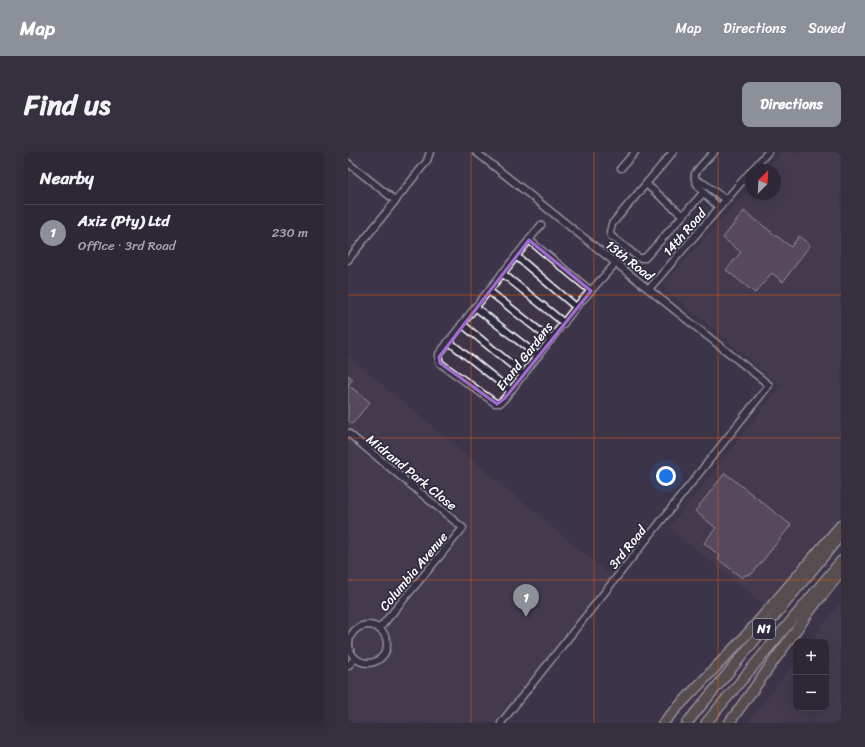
<!DOCTYPE html>
<html lang="en">
<head>
<meta charset="utf-8">
<style>
	:root { --surface:#2e2736; --page:#362f3e; --text:#f1f3f6; --muted:#a7a5ad; --line:#494451; --accent:#8c9099 }
	body { margin:0; font-family:Sriracha,sans-serif; background:var(--page); color:var(--text) }
	.controls { position:absolute; right:12px; bottom:12px; display:grid; overflow:hidden; border-radius:8px; box-shadow:0 4px 16px #0002 }
	.controls button { width:36px; height:36px; display:grid; place-items:center; padding:0; border:0; border-bottom:1px solid var(--line); background:var(--surface); color:var(--text); font:20px sans-serif }
	.compass { position:absolute; left:397px; top:12px; width:36px; height:36px; border-radius:50%; background:var(--surface); box-shadow:0 4px 16px #0002; rotate:24deg }
	.you { position:absolute; left:318px; top:324px; width:14px; height:14px; margin:-10px; border:3px solid #fff; border-radius:50%; background:#1a73e8; box-shadow:0 0 0 6px #1a73e833 }
	.badge { display:grid; place-items:center; width:26px; height:26px; border-radius:50%; background:var(--accent); color:#fff; font-size:13px; font-weight:700 }
	.pin { position:absolute; translate:-50% -33px; filter:drop-shadow(0 1px 2px #0008) }
	.pin::after { content:''; position:absolute; top:21px; width:14px; height:12px; background:inherit; clip-path:polygon(0 0,100% 0,50% 100%) }
	.list { margin:0; padding:0; list-style:none }
	h2 { display:flex; justify-content:space-between; align-items:center; height:52px; margin:0; padding:0 16px; font-size:17px }
	h2 small { font-size:13px; font-weight:400; color:var(--muted) }
	.list li { display:grid; grid-template-columns:26px 1fr auto; gap:12px; align-items:center; box-sizing:border-box; height:56px; padding:0 16px; border-top:1px solid var(--line) }
	.list b { display:block; font-size:15px; white-space:nowrap }
	.list p { margin:0; font-size:13px; white-space:nowrap; color:var(--muted) }
	.list em { font-size:13px; font-style:normal; color:var(--muted) }
	.map { position:relative; flex:none; width:493px; height:571px; overflow:hidden; border-radius:8px }
	header { display:flex; align-items:center; gap:24px; box-sizing:border-box; height:56px; padding:0 20px; background:var(--accent); color:#fff }
	header strong { font-size:19px }
	nav { display:flex; gap:22px; margin-inline-start:auto; font-size:14px }
	.intro { display:flex; align-items:center; justify-content:space-between; box-sizing:border-box; height:96px; padding:0 24px }
	h1 { margin:0; font-size:28px }
	.button { padding:10px 18px; border-radius:8px; background:var(--accent); color:#fff; font-size:14px; font-weight:700 }
	main { display:flex; gap:24px; padding:0 24px }
	aside { flex:1; background:var(--surface); border-radius:8px; box-shadow:0 4px 16px #0002 }
	.map>svg:first-child { display:block }
	.built { fill:#4e4155 }
	.building { fill:#755e74; stroke:#fff }
	.lines { fill:none; stroke-linecap:round; stroke-linejoin:round }
	.minor-casing { stroke:#fff; stroke-width:9 }
	.highway-casing { stroke:#fff; stroke-width:12 }
	.minor { stroke:#2f2a3d; stroke-width:6 }
	.highway { stroke:#746b55; stroke-width:9 }
	.marked { fill:none; stroke:#a36bd2; stroke-width:3; stroke-linejoin:round }
	.grid { fill:none; stroke:#e8590c; stroke-width:1; stroke-opacity:0.55 }
	.labels { text-anchor:middle; stroke-width:3.5; stroke-linejoin:round; paint-order:stroke }
	.shield { fill:#2f2a3d; stroke:#c1bfc5; stroke-width:1 }
	.shield-label { font-size:12px; font-weight:bold; fill:#fff }
	.street-label { font-size:13px; fill:#fff; stroke:#2f2a3d }
</style>
</head>
<body>
<header>
<strong>Map</strong>
<nav><a>Map</a><a>Directions</a><a>Saved</a></nav>
</header>
<div class="intro"><h1>Find us</h1><a class="button">Directions</a></div>
<main>
<aside>
<h2>Nearby<small></small></h2>
<ul class="list">
<li><span class="badge">1</span><div><b>Axiz (Pty) Ltd</b><p>Office · 3rd Road</p></div><em>230 m</em></li>
</ul>
</aside>
<div class="map">
<svg width="493" height="571" viewBox="0 0 493 571">
	<rect width="100%" height="100%" fill="#3d3448"/>
	<filter id="ink" filterUnits="userSpaceOnUse"><feTurbulence type="fractalNoise" baseFrequency=".025" numOctaves="2"/><feDisplacementMap in="SourceGraphic" scale="8" xChannelSelector="R" yChannelSelector="G"/><feConvolveMatrix kernelMatrix="1 2 1 2 8 2 1 2 1" color-interpolation-filters="sRGB"/></filter>
	<g filter="url(#ink)">
		<g class="built">
			<polygon points="434,0 493,0 493,363 416,452 321,376 433,234 314,134 403,35 403,42 427,42 427,18 418,18"/>
			<polygon points="0,204 268,428 155,571 0,571"/>
			<polygon points="493,449 493,571 400,571 448,508 448,556 478,556 478,490 462,490"/>
		</g>
		<g class="building">
			<polygon points="396,59 443,95 451,84 462,93 435,130 424,121 407,141 378,118 393,100 375,86"/>
			<polygon points="0,223 5,227 0,233 22,250 4,272 0,268"/>
			<polygon points="377,321 443,373 404,422 397,423 394,426 370,407 372,404 356,391 368,376 347,359"/>
		</g>
		<g class="lines">
			<g class="minor-casing">
				<g id="minor">
					<polyline points="128,0 421,233 153,571"/>
					<polyline points="325,0 264,72 262,80 263,84 291,106 297,106 355,41"/>
					<path d="M 366,0 C 361,5 350,16 347,22 C 344,33 364,49 371,55"/>
					<polyline points="0,11 48,49"/>
					<polyline points="273,16 287,0"/>
					<polyline points="404,18 420,0"/>
					<polyline points="347,27 358,33 378,48"/>
					<polyline points="298,32 334,63"/>
					<polyline points="193,73 114,172 91,202 91,208 92,211 147,251 152,251 157,246 228,155 268,111"/>
					<polyline points="181,88 243,139"/>
					<polyline points="168,104 228,155"/>
					<polyline points="0,108 79,9 82,0"/>
					<polyline points="154,121 216,171"/>
					<polyline points="301,137 403,19"/>
					<polyline points="141,139 203,188"/>
					<polyline points="127,155 190,204"/>
					<polyline points="114,172 176,223"/>
					<polyline points="100,189 163,239"/>
					<polyline points="0,281 115,376 31,477"/>
					<circle cx="20" cy="492" r="19"/>
					<polyline points="0,514 7,506"/>
				</g>
			</g>
			<g class="highway-casing">
				<g id="highway">
					<polyline points="315,571 401,480 493,373"/>
					<polyline points="339,571 493,383"/>
					<polyline points="358,571 493,409"/>
					<polyline points="381,571 464,456 493,420"/>
				</g>
			</g>
			<use href="#minor" class="minor"/>
			<use href="#highway" class="highway"/>
		</g>
	</g>
	<path d="M0 0H493V571H0ZM 181,88 L 243,139 L 157,246 L 149,252 L 92,211 L 91,205 Z" fill="#3d3448" fill-opacity=".55" fill-rule="evenodd"/>
	<path class="marked" d="M 181,88 L 243,139 L 157,246 L 149,252 L 92,211 L 91,205 Z"/>
	<path class="grid" d="M 123,0 L 123,571M 246,0 L 246,571M 370,0 L 370,571M 0,143 L 493,143M 0,286 L 493,286M 0,428 L 493,428"/>
	<g class="labels">
		<rect class="shield" x="405" y="467" width="22" height="20" rx="3"/>
		<g class="shield-label">
			<text x="416" y="481">N1</text>
		</g>
		<g class="street-label">
			<text transform="translate(336 80) rotate(-49)" y="5">14th Road</text>
			<text transform="translate(282 108) rotate(38)" y="5">13th Road</text>
			<text transform="translate(176 204) rotate(-52)" y="5">Erand Gardens</text>
			<text transform="translate(64 320) rotate(39)" y="5">Midrand Park Close</text>
			<text transform="translate(279 395) rotate(-51)" y="5">3rd Road</text>
			<text transform="translate(65 419) rotate(-50)" y="5">Columbia Avenue</text>
		</g>
	</g>
</svg>
<div class="controls">
<button>+</button>
<button>−</button>
</div>
<svg class="compass" viewBox="-18 -18 36 36"><path d="M0-13l5 13h-10z" fill="#e53935"/><path d="M0 13l5-13h-10z" fill="#a7a5ad"/></svg>
<div class="you"></div>
<div class="pin badge" style="left:178px;top:465px">1</div>
</div>
</main>
</body>
</html>
